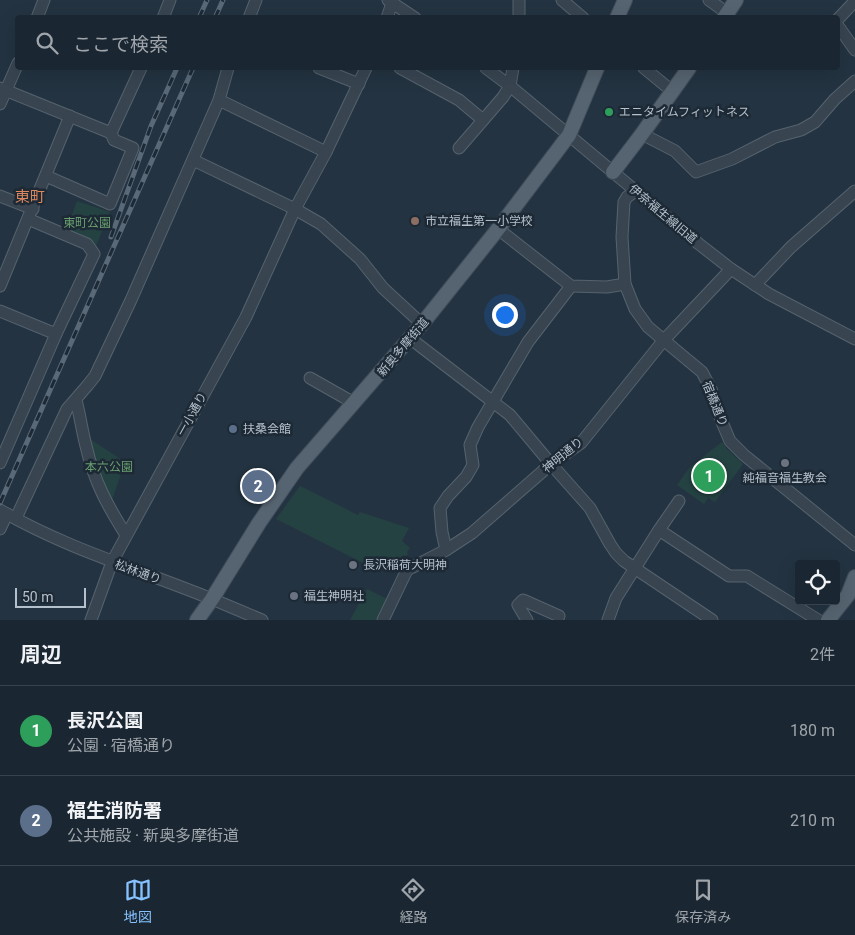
<!DOCTYPE html>
<html lang="ja">
<head>
<meta charset="utf-8">
<style>
	:root { --surface:#1a2631; --page:#232e39; --text:#f1f3f6; --muted:#9fa5ab; --line:#38434d; --accent:#86c2ff }
	body { margin:0; font-family:Roboto,"Noto Sans JP",sans-serif; background:var(--page); color:var(--text) }
	.controls { position:absolute; right:15px; bottom:15px; display:grid; overflow:hidden; border-radius:5px; box-shadow:0 5px 20px #0002 }
	.controls button { width:45px; height:45px; display:grid; place-items:center; padding:0; border:0; border-bottom:1px solid var(--line); background:var(--surface); color:var(--text); font:25px sans-serif }
	.scale { position:absolute; left:15px; bottom:12px; width:71px; box-sizing:border-box; padding-left:5px; border:2px solid #b4c0cb; border-top:0; font-size:14px; line-height:18px; white-space:nowrap; color:#b4c0cb; -webkit-text-stroke:4px #1d2a36; paint-order:stroke }
	.you { position:absolute; left:504px; top:314px; width:18px; height:18px; margin:-12px; border:4px solid #fff; border-radius:50%; background:#1a73e8; box-shadow:0 0 0 8px #1a73e833 }
	.badge { display:grid; place-items:center; width:32px; height:32px; border-radius:50%; background:var(--accent); color:#fff; font-size:16px; font-weight:700 }
	.pin { position:absolute; translate:-50% -50%; border:2px solid #fff; box-shadow:0 1px 5px #0006 }
	.list { margin:0; padding:0; list-style:none }
	h2 { display:flex; justify-content:space-between; align-items:center; height:65px; margin:0; padding:0 20px; font-size:21px }
	h2 small { font-size:16px; font-weight:400; color:var(--muted) }
	.list li { display:grid; grid-template-columns:32px 1fr auto; gap:15px; align-items:center; box-sizing:border-box; height:90px; padding:0 20px; border-top:1px solid var(--line) }
	.list b { display:block; font-size:19px; white-space:nowrap }
	.list p { margin:0; font-size:16px; white-space:nowrap; color:var(--muted) }
	.list em { font-size:16px; font-style:normal; color:var(--muted) }
	.icon { flex:none; width:28px; height:28px; fill:none; stroke:currentColor; stroke-width:2; stroke-linecap:round; stroke-linejoin:round }
	.map { position:relative; flex:none; width:855px; height:620px; overflow:hidden }
	.search { position:absolute; background:var(--surface); box-shadow:0 5px 20px #0002; left:15px; right:15px; top:15px; height:55px; display:flex; align-items:center; gap:12px; box-sizing:border-box; padding:0 18px; border-radius:5px; color:var(--muted); font-size:19px }
	.sheet { height:245px; background:var(--surface) }
	nav { display:flex; justify-content:space-around; align-items:center; box-sizing:border-box; height:70px; border-top:1px solid var(--line); background:var(--surface); font-size:14px; color:var(--muted) }
	nav a { display:grid; justify-items:center; gap:2px }
	nav .on { color:var(--accent) }
	.map>svg:first-child { display:block }
	.green { fill:#254242 }
	.lines { fill:none; stroke-linecap:round; stroke-linejoin:round }
	.minor-casing { stroke:#56636e; stroke-width:13 }
	.major-casing { stroke:#414e5a; stroke-width:16 }
	.minor { stroke:#384551; stroke-width:11 }
	.major { stroke:#566471; stroke-width:14 }
	.rail-casing { stroke:#596978; stroke-width:5 }
	.rail { stroke:#1d2a36; stroke-width:3; stroke-dasharray:9; stroke-linecap:butt }
	.leisure-dot { fill:#2e9e5b; stroke:#1d2a36; stroke-width:2 }
	.education-dot { fill:#8d6e63; stroke:#1d2a36; stroke-width:2 }
	.service-dot { fill:#5c6f8a; stroke:#1d2a36; stroke-width:2 }
	.worship-dot { fill:#6b7280; stroke:#1d2a36; stroke-width:2 }
	.labels { text-anchor:middle; stroke-width:5; stroke-linejoin:round; paint-order:stroke }
	.poi-label { font-size:12px; fill:#b4c0cb; stroke:#1d2a36; text-anchor:start }
	.street-label { font-size:12px; fill:#b4c0cb; stroke:#1d2a36 }
	.park-label { font-size:12px; fill:#6a9e70; stroke:#1d2a36 }
	.quarter-label { font-size:15px; fill:#dc875e; stroke:#1d2a36 }
</style>
</head>
<body>
<div class="map">
<svg width="855" height="620" viewBox="0 0 855 620">
	<rect width="100%" height="100%" fill="#233341"/>
	<g class="green">
		<polygon points="77,201 110,212 96,246 65,234"/>
		<polygon points="87,437 125,462 111,503 96,473"/>
		<polygon points="722,442 727,449 743,464 715,502 708,498 704,504 677,485 690,467"/>
		<path d="M 300,486 L 358,515 L 360,512 L 409,528 L 402,541 L 410,548 L 407,552 L 408,554 L 406,556 L 403,555 L 398,563 L 401,565 L 396,572 C 386,571 377,566 367,565 L 276,519 Z"/>
		<polygon points="367,589 387,599 376,620 350,620"/>
	</g>
	<g class="lines">
		<g class="minor-casing">
			<g id="minor">
				<polyline points="388,0 415,18"/>
				<polyline points="519,0 519,18"/>
				<polyline points="562,0 583,18"/>
				<polyline points="709,0 727,13"/>
				<polyline points="37,18 44,0"/>
				<polyline points="163,18 170,0"/>
				<polyline points="249,18 256,0"/>
				<polyline points="387,18 393,0"/>
				<polyline points="838,19 855,1"/>
				<polyline points="838,26 855,50"/>
				<polyline points="319,68 359,84"/>
				<polyline points="400,68 459,100 483,120"/>
				<polyline points="486,68 510,86 699,244 731,269 769,294 855,339"/>
				<polyline points="644,68 672,91"/>
				<polyline points="0,88 111,133 141,68"/>
				<polyline points="219,100 326,152"/>
				<polyline points="0,104 18,63"/>
				<polyline points="642,134 675,151 696,172 732,159 775,137 801,130 815,122 835,99 855,81"/>
				<polyline points="459,148 503,97 510,86 513,68"/>
				<polyline points="193,160 295,209 321,224 360,259 383,288 422,324"/>
				<polyline points="46,176 110,204 133,148 114,140 111,133"/>
				<polyline points="635,191 627,197 624,202 622,237 625,284 635,309 648,327 702,372 711,389 719,415 730,441 744,455 855,545"/>
				<polyline points="0,196 33,209"/>
				<polyline points="498,229 571,286 607,287 625,284"/>
				<polyline points="755,285 791,247 855,191"/>
				<polyline points="0,286 70,116"/>
				<polyline points="0,311 56,334"/>
				<polyline points="411,339 510,415 551,464 590,508 610,544 616,553 624,561 712,620"/>
				<polyline points="310,378 354,403"/>
				<path d="M 76,400 C 80,415 82,431 86,446 C 94,481 107,505 126,535"/>
				<polyline points="0,463 56,334 94,254 87,244 28,219"/>
				<path d="M 0,510 C 67,549 141,570 212,599 C 229,606 245,613 262,620"/>
				<polyline points="16,518 67,409 87,386 95,376 131,300 219,100 228,68"/>
				<polyline points="0,529 7,514"/>
				<polyline points="659,530 729,576 747,576 818,620"/>
				<polyline points="446,550 442,532 440,508 448,496 466,477 473,465 470,445 478,427 528,342 571,286"/>
				<polyline points="91,620 112,562 246,317 295,209 326,152 366,68"/>
				<polyline points="383,620 407,570 446,550 472,533 551,464 581,443 663,341 731,269"/>
				<polyline points="527,620 518,605 523,600 559,616"/>
				<polyline points="608,620 616,598 659,530 679,501"/>
			</g>
		</g>
		<g class="major-casing">
			<g id="major">
				<polyline points="617,18 625,0"/>
				<polyline points="724,18 736,0"/>
				<polyline points="613,172 642,134 689,68"/>
				<polyline points="197,620 212,599 259,523 297,468 422,324 498,229 569,135 597,68"/>
				<polyline points="828,620 848,595 855,577"/>
			</g>
		</g>
		<use href="#minor" class="minor"/>
		<use href="#major" class="major"/>
		<g class="rail-casing">
			<g id="rail">
				<polyline points="199,18 207,0"/>
				<polyline points="215,18 223,0"/>
				<polyline points="111,237 151,126 177,68"/>
				<polyline points="0,503 193,68"/>
			</g>
		</g>
		<use href="#rail" class="rail"/>
	</g>
	<circle class="leisure-dot" cx="609" cy="112" r="5"/>
	<circle class="education-dot" cx="415" cy="221" r="5"/>
	<circle class="service-dot" cx="233" cy="429" r="5"/>
	<g class="worship-dot">
		<circle cx="785" cy="463" r="5"/>
		<circle cx="353" cy="565" r="5"/>
		<circle cx="294" cy="596" r="5"/>
	</g>
	<g class="labels">
		<g class="poi-label">
			<text x="619" y="116">エニタイムフィットネス</text>
			<text x="425" y="225">市立福生第一小学校</text>
			<text x="243" y="433">扶桑会館</text>
			<text x="785" y="482" text-anchor="middle">純福音福生教会</text>
			<text x="363" y="569">長沢稲荷大明神</text>
			<text x="304" y="600">福生神明社</text>
		</g>
		<g class="street-label">
			<text transform="translate(663 214) rotate(40)" y="4">伊奈福生線旧道</text>
			<text transform="translate(403 347) rotate(-50)" y="4">新奥多摩街道</text>
			<text transform="translate(715 404) rotate(68)" y="4">宿橋通り</text>
			<text transform="translate(192 414) rotate(-61)" y="4">一小通り</text>
			<text transform="translate(563 455) rotate(-39)" y="4">神明通り</text>
			<text transform="translate(138 572) rotate(20)" y="4">松林通り</text>
		</g>
		<g class="park-label">
			<text x="87" y="227">東町公園</text>
			<text x="109" y="471">本六公園</text>
		</g>
		<g class="quarter-label">
			<text x="30" y="202">東町</text>
		</g>
	</g>
</svg>
<div class="controls">
<button><svg class="icon" aria-label="locate" viewBox="0 0 24 24"><circle cx="12" cy="12" r="6"/><path d="M12 2v4M12 18v4M2 12h4M18 12h4"/></svg></button>
</div>
<div class="scale">50 m</div>
<div class="you"></div>
<div class="pin badge" style="left:709px;top:476px;background:#2e9e5b">1</div>
<div class="pin badge" style="left:258px;top:486px;background:#5c6f8a">2</div>
<div class="search"><svg class="icon" aria-label="search" viewBox="0 0 24 24"><circle cx="10" cy="10" r="6"/><path d="M15 15l6 6"/></svg>ここで検索</div>
</div>
<section class="sheet">
<h2>周辺<small>2件</small></h2>
<ul class="list">
<li><span class="badge" style="background:#2e9e5b">1</span><div><b>長沢公園</b><p>公園 · 宿橋通り</p></div><em>180 m</em></li>
<li><span class="badge" style="background:#5c6f8a">2</span><div><b>福生消防署</b><p>公共施設 · 新奥多摩街道</p></div><em>210 m</em></li>
</ul>
</section>
<nav>
<a class="on"><svg class="icon" aria-label="map" viewBox="0 0 24 24"><path d="M3 6l6-2 6 2 6-2v14l-6 2-6-2-6 2zM9 4v14M15 6v14"/></svg>地図</a>
<a><svg class="icon" aria-label="directions" viewBox="0 0 24 24"><path d="M12 3l9 9-9 9-9-9zM9 14v-3h6M13 9l2 2-2 2"/></svg>経路</a>
<a><svg class="icon" aria-label="saved" viewBox="0 0 24 24"><path d="M7 4h10v16l-5-4-5 4z"/></svg>保存済み</a>
</nav>
</body>
</html>
